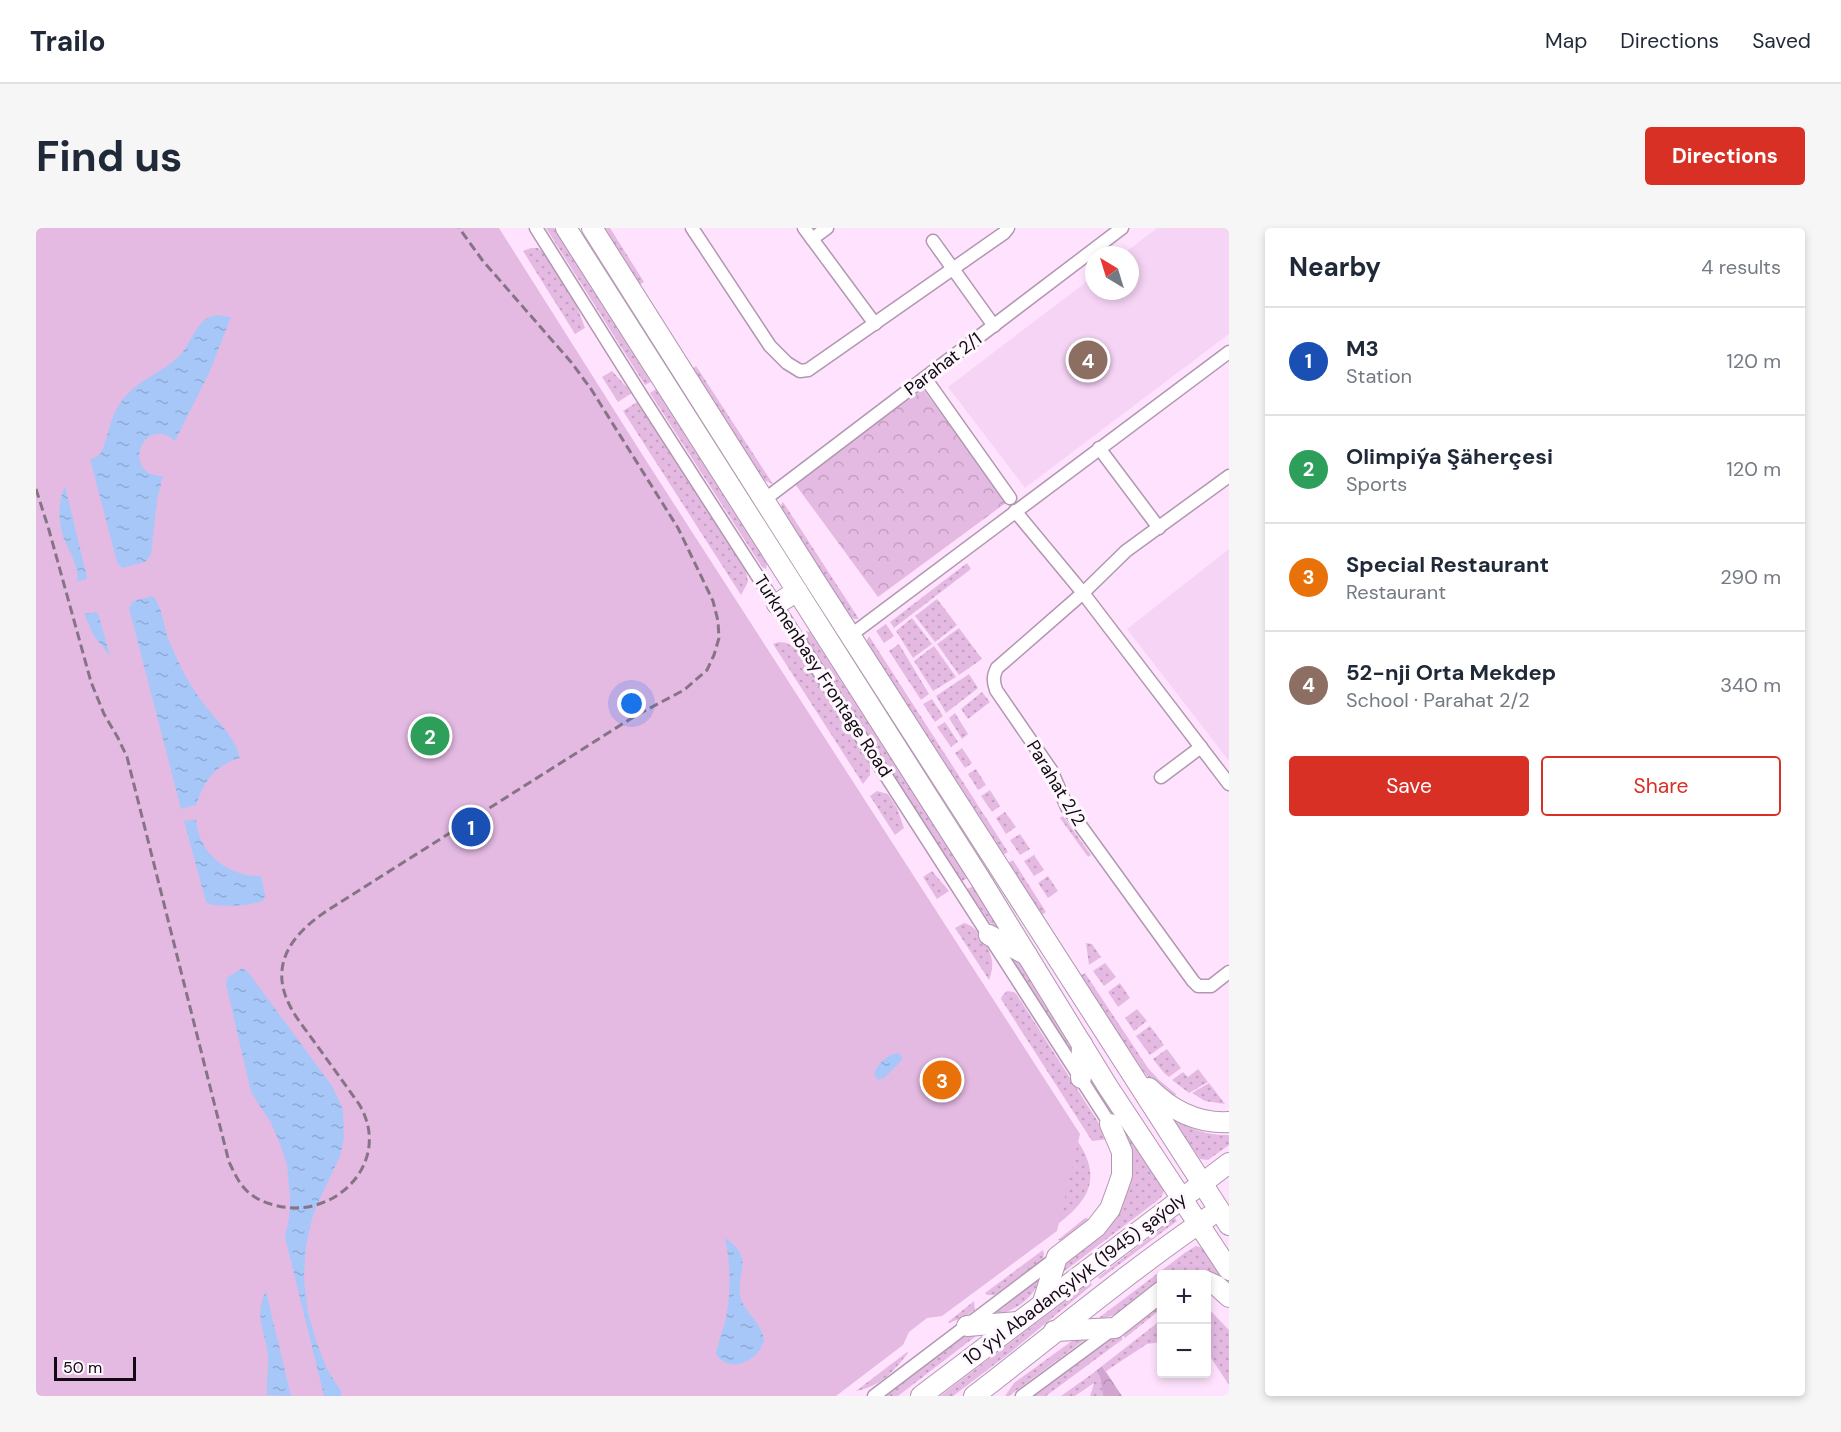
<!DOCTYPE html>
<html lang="en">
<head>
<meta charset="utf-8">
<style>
	:root { --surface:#fff; --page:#f6f6f7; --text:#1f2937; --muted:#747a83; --line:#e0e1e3; --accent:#d93025 }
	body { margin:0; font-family:"DM Sans",sans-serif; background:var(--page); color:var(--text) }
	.controls { position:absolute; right:18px; bottom:18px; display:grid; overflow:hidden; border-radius:6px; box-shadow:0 3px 9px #0003 }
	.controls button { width:54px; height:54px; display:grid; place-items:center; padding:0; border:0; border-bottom:2px solid var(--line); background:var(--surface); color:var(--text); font:30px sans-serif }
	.compass { position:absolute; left:1049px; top:18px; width:54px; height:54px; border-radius:50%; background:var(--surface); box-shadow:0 3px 9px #0003; rotate:322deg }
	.scale { position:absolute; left:18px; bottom:15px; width:82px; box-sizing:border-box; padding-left:6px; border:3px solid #120912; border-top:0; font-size:16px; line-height:21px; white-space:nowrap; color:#120912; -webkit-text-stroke:4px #fef8fe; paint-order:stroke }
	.you { position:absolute; left:596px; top:476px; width:21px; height:21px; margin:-15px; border:4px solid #fff; border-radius:50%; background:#1a73e8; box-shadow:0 0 0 9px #1a73e833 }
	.badge { display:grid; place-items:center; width:39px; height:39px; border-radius:50%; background:var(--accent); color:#fff; font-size:20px; font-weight:700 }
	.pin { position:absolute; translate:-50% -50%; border:3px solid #fff; box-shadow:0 2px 6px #0006 }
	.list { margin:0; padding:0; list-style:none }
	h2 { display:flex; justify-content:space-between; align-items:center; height:78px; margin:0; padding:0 24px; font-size:26px }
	h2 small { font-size:20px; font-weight:400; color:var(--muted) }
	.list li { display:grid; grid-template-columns:39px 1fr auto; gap:18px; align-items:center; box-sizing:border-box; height:108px; padding:0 24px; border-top:2px solid var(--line) }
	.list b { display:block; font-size:22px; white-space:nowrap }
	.list p { margin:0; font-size:20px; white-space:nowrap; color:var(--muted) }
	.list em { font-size:20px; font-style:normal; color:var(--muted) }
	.actions { display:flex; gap:12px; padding:18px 24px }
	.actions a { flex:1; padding:14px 0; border:2px solid var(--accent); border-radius:6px; text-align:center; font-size:21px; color:var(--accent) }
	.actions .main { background:var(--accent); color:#fff }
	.map { position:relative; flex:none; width:1193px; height:1168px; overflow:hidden; border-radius:6px }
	header { display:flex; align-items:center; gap:36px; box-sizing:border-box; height:84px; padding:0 30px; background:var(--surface); border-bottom:2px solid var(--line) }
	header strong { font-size:28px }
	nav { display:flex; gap:33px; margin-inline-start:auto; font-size:21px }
	.intro { display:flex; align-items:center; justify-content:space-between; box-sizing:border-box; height:144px; padding:0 36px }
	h1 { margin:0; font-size:42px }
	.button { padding:15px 27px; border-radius:6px; background:var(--accent); color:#fff; font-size:21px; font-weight:700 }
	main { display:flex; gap:36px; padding:0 36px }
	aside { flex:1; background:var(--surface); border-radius:6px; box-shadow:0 3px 9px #0003 }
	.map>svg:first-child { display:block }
	.built { fill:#f6d4f5 }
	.grass { fill:url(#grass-dots) }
	.forest { fill:url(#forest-crowns) }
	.park { fill:url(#park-crowns) }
	.pitch { fill:#e4bae2 }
	.water { fill:url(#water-ripples) }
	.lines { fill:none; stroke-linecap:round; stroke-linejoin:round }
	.street-casing { stroke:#b197b0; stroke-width:15 }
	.primary-casing { stroke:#b197b0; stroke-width:22 }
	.street { stroke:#fff; stroke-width:12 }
	.primary { stroke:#fff; stroke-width:20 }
	.rail { stroke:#867486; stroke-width:3; stroke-dasharray:9 4.5; stroke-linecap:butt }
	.labels { text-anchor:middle; stroke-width:6; stroke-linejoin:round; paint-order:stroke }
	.street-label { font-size:18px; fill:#120912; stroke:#fef8fe }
</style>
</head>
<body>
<header>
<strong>Trailo</strong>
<nav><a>Map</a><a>Directions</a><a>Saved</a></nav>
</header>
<div class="intro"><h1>Find us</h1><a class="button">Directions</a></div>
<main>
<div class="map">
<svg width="1193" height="1168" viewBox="0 0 1193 1168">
	<defs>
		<pattern id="grass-dots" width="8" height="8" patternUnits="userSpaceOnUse" patternTransform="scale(1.5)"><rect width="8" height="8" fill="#e4bae2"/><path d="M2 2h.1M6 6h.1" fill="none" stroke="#c39fc1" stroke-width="1.8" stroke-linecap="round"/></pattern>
		<pattern id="forest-crowns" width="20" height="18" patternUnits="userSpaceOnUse" patternTransform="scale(1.5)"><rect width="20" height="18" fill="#d2a5d0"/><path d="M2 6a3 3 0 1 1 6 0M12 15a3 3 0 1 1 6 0" fill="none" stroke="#b38db2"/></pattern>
		<pattern id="park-crowns" width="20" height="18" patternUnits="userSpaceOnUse" patternTransform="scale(1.5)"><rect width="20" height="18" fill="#e4bae2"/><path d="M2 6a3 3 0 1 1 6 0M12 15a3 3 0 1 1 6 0" fill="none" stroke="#c39fc1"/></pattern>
		<pattern id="water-ripples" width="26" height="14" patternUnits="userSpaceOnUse" patternTransform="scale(1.5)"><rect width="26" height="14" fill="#a7c7f9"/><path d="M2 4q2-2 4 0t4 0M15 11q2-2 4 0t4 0" fill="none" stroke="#8faad4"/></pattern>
	</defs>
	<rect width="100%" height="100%" fill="#ffe3fe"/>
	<g class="built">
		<polygon points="1121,0 1193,0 1193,106 989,260 912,159 1058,48 1058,63 1094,63 1094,27 1086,27"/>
		<polygon points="1193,321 1193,533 1091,401"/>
	</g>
	<g class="grass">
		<polygon points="510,0 518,0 615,154 609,157"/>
		<polygon points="568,0 574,0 608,54 603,57"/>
		<polygon points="495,20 502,20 508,25 541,79 549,100 539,106 487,23"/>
		<polygon points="660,138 737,256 727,252 656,141"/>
		<polygon points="576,143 596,165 582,174 566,149"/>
		<polygon points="620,161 731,336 730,341 726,339 614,165"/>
		<polygon points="601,174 710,343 712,354 705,367 587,183"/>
		<polygon points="747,274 823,391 818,391 814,388 747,284 745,277"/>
		<polygon points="931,335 935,341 858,400 854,394"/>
		<polygon points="901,371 921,397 899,414 879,388"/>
		<polygon points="876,390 896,416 877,430 860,403"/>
		<polygon points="850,396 858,408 848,415 840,403"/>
		<polygon points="923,400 946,431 923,447 901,416"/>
		<polygon points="770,403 774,404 932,650 926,653 768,408 768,406"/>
		<polygon points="833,408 972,624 967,627 832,418 831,413"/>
		<polygon points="743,414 751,415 760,421 834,536 834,547 827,556 737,416"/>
		<polygon points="863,416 893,466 885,472 853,423"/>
		<polygon points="898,418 920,449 897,463 878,433"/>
		<polygon points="933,446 942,460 910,485 900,468"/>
		<polygon points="946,464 954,474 932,491 925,481"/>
		<polygon points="896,471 907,488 899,494 887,476"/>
		<polygon points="919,485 932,506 926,511 913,490"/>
		<polygon points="909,494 922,514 915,519 901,499"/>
		<polygon points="926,520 936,535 929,540 919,525"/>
		<polygon points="940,541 950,557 942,562 932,546"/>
		<polygon points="954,562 964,578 956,584 945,568"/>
		<polygon points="841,563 852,566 861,580 868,600 859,607 834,568"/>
		<polygon points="969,584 980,599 970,606 960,590"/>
		<polygon points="1027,588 1055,627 1052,629 1024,590"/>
		<polygon points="984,606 994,621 984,627 974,612"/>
		<polygon points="998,627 1008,642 998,648 988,633"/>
		<polygon points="977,632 1010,684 1006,687 972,635"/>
		<polygon points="896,643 913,663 901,671 887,649"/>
		<polygon points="1012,648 1022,663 1012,670 1002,655"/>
		<polygon points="938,658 966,701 964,702 954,695 931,661"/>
		<path d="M 928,695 C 942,698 954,720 956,733 C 957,740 955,746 953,752 L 919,700 Z"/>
		<polygon points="1050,715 1056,716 1065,729 1053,737"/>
		<polygon points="974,729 984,734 1037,813 1037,826"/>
		<polygon points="1069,735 1080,749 1068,758 1057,743"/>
		<polygon points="1049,745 1112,840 1123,852 1140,866 1137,871 1118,856 1107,843 1044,748"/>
		<polygon points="1084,755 1094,770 1082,779 1072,764"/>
		<polygon points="971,763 978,764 981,767 1073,911 1056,913 965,771 966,768"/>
		<polygon points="1101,781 1111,793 1098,803 1089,790"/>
		<path d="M 959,785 L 1046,920 C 1068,960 1043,980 1013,1003 Z"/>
		<polygon points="1114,798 1128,817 1114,827 1100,808"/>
		<polygon points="1131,821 1145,840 1133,849 1128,845 1117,831"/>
		<polygon points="1055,840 1129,960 1126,968 1122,972 1026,1045 1031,1033 1081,984 1080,893 1058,857"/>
		<polygon points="1162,841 1172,854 1153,865 1136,852 1147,844 1152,849"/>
		<polygon points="1173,855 1189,876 1169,873 1156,865"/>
		<path d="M 1136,890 C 1154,901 1172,908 1193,907 L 1193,917 L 1172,932 L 1164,931 Z"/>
		<polygon points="1049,990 1054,991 1027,1013 1022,1012"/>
		<polygon points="1139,990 1141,993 1064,1051 1062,1049"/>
		<path d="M 1160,1018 C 1174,1020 1185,1043 1192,1054 L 1167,1045 L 1158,1043 L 1126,1046 L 1125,1052 C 1106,1065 1089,1086 1065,1091 L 1064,1089 L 1150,1024 Z"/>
		<polygon points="1007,1022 1008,1026 1007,1031 959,1067 951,1067 949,1065"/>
		<path d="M 1004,1051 C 998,1070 977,1085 958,1087 Z"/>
		<polygon points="1054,1054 1056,1057 975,1124 917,1168 904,1168"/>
		<polygon points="938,1073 939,1082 928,1089 913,1095 912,1094"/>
		<polygon points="1120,1076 1125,1079 1125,1081 1089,1110 1085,1104"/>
		<polygon points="1171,1079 1193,1102 1193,1157 1171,1124"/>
		<polygon points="1125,1092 1125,1114 1111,1116 1070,1143 1066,1138"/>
		<polygon points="938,1106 940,1108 862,1168 850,1168 929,1108"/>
		<polygon points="1083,1106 1087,1111 1010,1168 998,1168"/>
		<polygon points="1040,1110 1051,1110 973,1168 969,1168 978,1155"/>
		<path d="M 871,1124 L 872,1125 C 857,1144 845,1158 820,1163 Z"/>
		<polygon points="1060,1143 1064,1149 1067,1168 1054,1168 1058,1155 1039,1168 1025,1168"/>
	</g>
	<polygon class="forest" points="1066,1138 1086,1168 1067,1168 1064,1149 1060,1143"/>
	<polygon class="park" points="887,161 971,274 842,369 759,256"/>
	<polygon class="pitch" points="0,0 463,0 611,234 1044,906 1021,1003 906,1088 891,1090 873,1104 867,1117 800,1168 0,1168"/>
	<g class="water">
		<path d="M 181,87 L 195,89 L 174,143 L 139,213 C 107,185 84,248 127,248 L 121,272 L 115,327 L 109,334 L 86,340 L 81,334 L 54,231 C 58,230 60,230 63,227 C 70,220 74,191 81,180 C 98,151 124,148 144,127 C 157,113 160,90 181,87 Z"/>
		<path d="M 29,258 L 51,349 L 51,351 L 41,354 C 43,339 35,327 29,313 C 22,296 21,275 29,258 Z"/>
		<path d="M 116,368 C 125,373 128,399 132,410 C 141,432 151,453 165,472 C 178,491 199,507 204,530 C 177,538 169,553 160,577 L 145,581 L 93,380 L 97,373 Z"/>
		<polygon points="59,384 62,385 74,428 58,408 48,386"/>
		<path d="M 160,591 C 162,624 191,649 225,648 L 229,667 L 227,673 C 217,677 178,681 170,674 L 148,593 Z"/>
		<polygon points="206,740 212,744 296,858 307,881 308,911 304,928 280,979 276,991 270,1018 268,1051 272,1084 280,1113 291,1141 305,1163 305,1168 288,1168 249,1009 253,990 254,970 251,937 244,916 235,895 215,864 190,756 192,749"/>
		<path d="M 861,825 L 866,828 L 866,832 L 848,850 L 842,852 L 838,846 C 841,836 851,827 861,825 Z"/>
		<path d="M 689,1010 C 721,1031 698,1046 705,1071 C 710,1086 726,1095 728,1112 C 723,1133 694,1147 680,1126 C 682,1115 686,1105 689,1094 C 695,1067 695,1038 689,1010 Z"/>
		<path d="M 230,1063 L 255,1168 L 231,1167 C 230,1154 233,1142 232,1129 C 230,1103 217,1089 230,1063 Z"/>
	</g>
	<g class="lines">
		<g class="street-casing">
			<g id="street">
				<polyline points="500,0 605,167 1074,896"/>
				<polyline points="656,0 734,118 751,135 764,143 772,142 968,5 972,0"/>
				<polyline points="768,0 839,96"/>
				<polyline points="776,11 791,0"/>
				<polyline points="897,13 958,98"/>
				<polyline points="889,150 974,270"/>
				<polyline points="1063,220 1123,300"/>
				<path d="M 1193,248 L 1090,323 L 1047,365 L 961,440 C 957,448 957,453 960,462 L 1015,542 L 1031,579 L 1157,753 L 1162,758 L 1175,758 L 1193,744"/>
				<polyline points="728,272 1086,0"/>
				<polyline points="979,283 1047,365 1193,556"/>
				<polyline points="815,407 1193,124"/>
				<polyline points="1125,549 1165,519"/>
				<polyline points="838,1168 1020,1030"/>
				<polyline points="986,1168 1077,1101"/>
			</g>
		</g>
		<g class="primary-casing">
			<g id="primary">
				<polyline points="530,0 943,649 1072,859 1193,1042"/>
				<polyline points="556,0 778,351 1193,997"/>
				<polyline points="741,376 761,363"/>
				<polyline points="953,707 991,727"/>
				<polyline points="1045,850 1046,816"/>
				<path d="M 1113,860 C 1135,882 1161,896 1193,894"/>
				<polyline points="1170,1053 1181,1058 1193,1069"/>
				<polyline points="1007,1074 1021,1029 1060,999 1074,981 1082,959 1086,947 1086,924 1074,896"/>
				<polyline points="931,1098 982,1094"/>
				<polyline points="1018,1103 1079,1100 1126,1063"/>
				<polyline points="885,1168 1193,935"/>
				<path d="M 938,1168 C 1016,1108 1092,1044 1174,988"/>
			</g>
		</g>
		<use href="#street" class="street"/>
		<use href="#primary" class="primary"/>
		<path class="rail" d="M 0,261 L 13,302 L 55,454 L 68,486 L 82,510 L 91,529 L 193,934 C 198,944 202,954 210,962 C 218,970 227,974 238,977 C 298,994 358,934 323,876 C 308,855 293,834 277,812 C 269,801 260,790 254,778 C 232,736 257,705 292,682 L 599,488 L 648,462 L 671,442 L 678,427 L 683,410 L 682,393 L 677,373 L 642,300 L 555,161 L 535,134 L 447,33 L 423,0"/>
	</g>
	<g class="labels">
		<g class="street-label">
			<text transform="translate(907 136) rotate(-37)" y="6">Parahat 2/1</text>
			<text transform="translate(787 448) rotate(57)" y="6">Turkmenbasy Frontage Road</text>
			<text transform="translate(1020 555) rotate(59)" y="6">Parahat 2/2</text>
			<text transform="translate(1039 1051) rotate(-37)" y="6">10 ýyl Abadançylyk (1945) şaýoly</text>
		</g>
	</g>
</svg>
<div class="controls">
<button>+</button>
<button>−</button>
</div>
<svg class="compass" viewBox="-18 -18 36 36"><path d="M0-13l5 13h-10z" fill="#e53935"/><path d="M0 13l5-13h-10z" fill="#747a83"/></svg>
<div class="scale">50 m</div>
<div class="you"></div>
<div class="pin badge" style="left:435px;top:599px;background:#1a4fb4">1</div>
<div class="pin badge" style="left:394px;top:508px;background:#2e9e5b">2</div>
<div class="pin badge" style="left:906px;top:852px;background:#e8710a">3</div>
<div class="pin badge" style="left:1052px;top:132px;background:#8d6e63">4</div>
</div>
<aside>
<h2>Nearby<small>4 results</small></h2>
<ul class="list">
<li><span class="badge" style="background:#1a4fb4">1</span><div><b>M3</b><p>Station</p></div><em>120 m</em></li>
<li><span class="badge" style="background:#2e9e5b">2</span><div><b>Olimpiýa Şäherçesi</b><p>Sports</p></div><em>120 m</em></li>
<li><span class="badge" style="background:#e8710a">3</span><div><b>Special Restaurant</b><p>Restaurant</p></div><em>290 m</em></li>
<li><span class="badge" style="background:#8d6e63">4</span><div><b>52-nji Orta Mekdep</b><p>School · Parahat 2/2</p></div><em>340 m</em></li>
</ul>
<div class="actions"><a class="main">Save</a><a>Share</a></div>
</aside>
</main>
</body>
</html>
